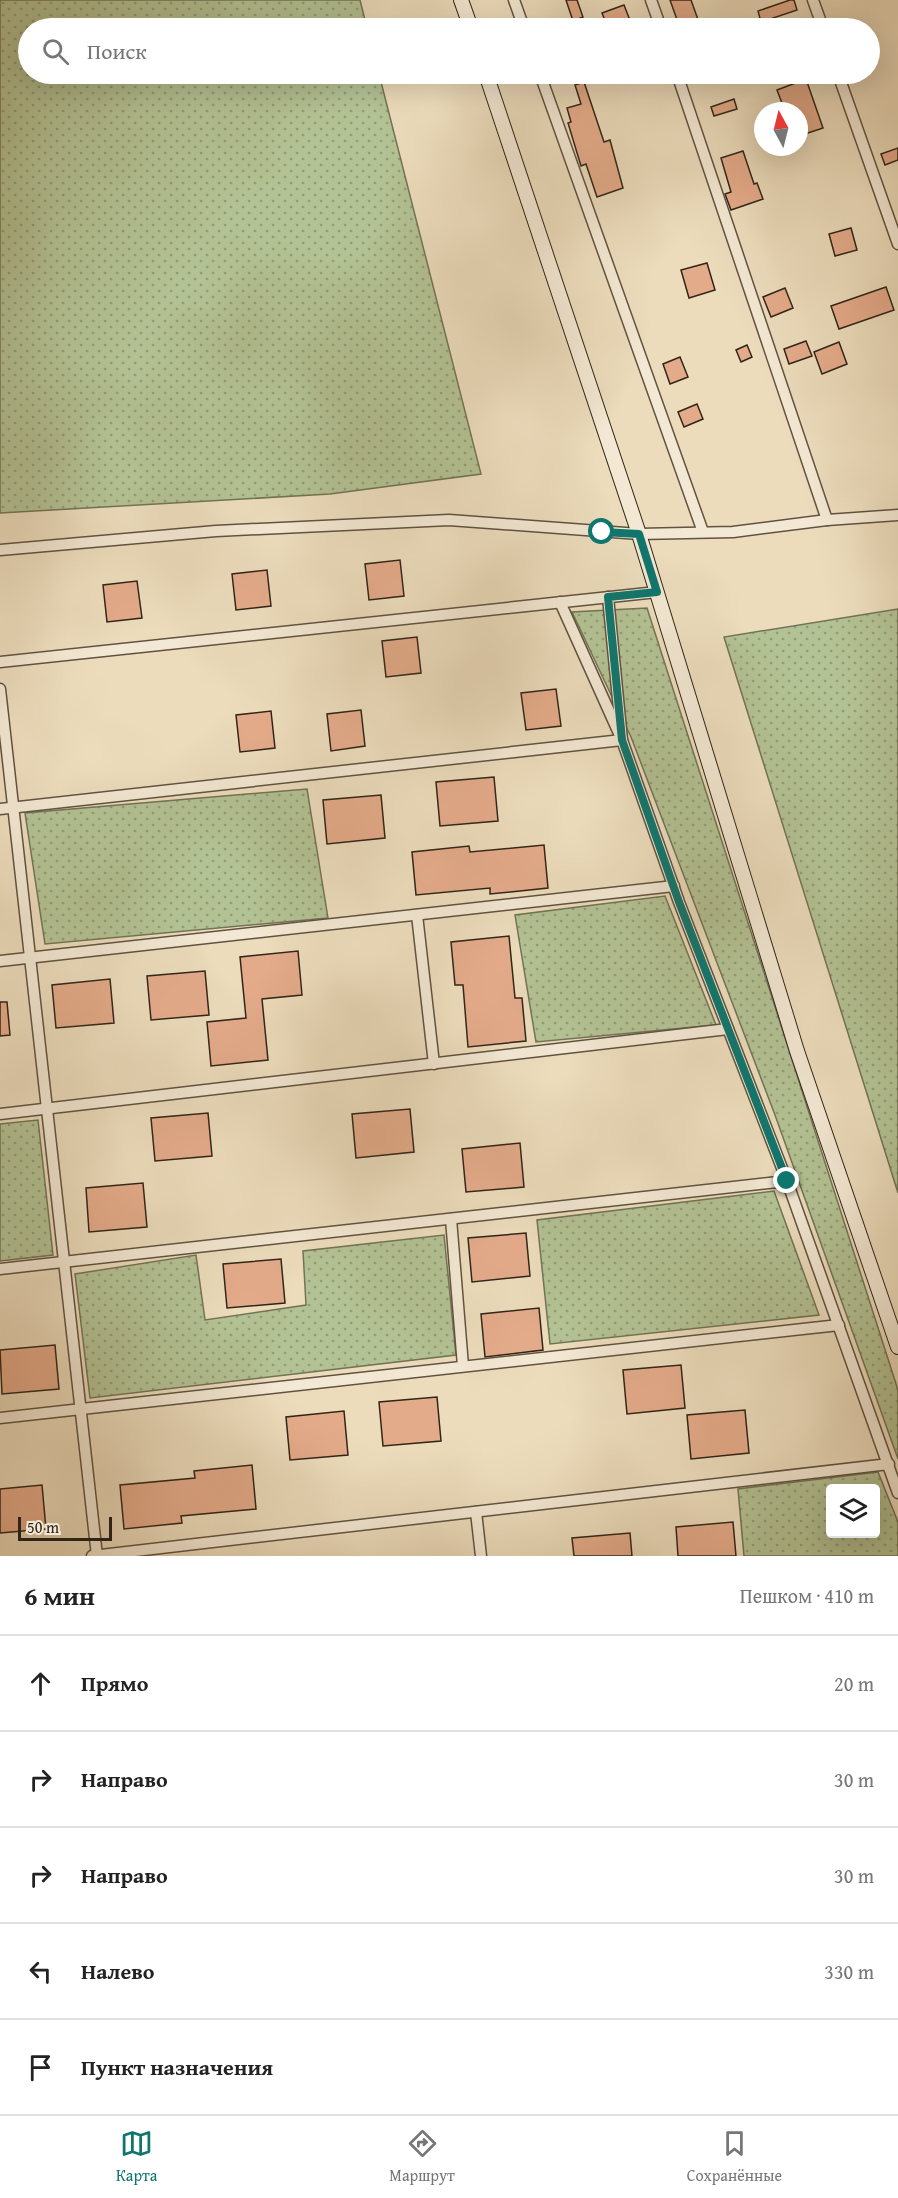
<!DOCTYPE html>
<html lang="ru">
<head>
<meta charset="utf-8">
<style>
	:root { --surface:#fff; --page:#f6f6f6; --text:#222; --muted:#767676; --line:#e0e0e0; --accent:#0f766e }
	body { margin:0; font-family:"Gentium Book Plus",serif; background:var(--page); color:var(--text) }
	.controls { position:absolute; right:18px; bottom:18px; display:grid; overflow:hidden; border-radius:6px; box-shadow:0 6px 24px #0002 }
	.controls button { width:54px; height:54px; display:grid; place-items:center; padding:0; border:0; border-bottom:2px solid var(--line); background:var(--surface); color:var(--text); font:30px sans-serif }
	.compass { position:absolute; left:754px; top:102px; width:54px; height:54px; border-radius:50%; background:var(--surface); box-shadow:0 6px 24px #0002; rotate:353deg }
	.scale { position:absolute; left:18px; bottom:15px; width:94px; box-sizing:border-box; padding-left:6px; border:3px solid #312518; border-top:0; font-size:16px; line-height:21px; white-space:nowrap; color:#312518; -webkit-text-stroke:4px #f3e8d3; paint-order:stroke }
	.stop { position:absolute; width:18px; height:18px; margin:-14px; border:4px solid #0f766e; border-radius:50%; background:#fff }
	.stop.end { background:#0f766e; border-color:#fff; box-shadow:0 2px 6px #0008 }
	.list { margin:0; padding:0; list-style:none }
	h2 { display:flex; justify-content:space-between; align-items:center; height:78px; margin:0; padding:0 24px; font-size:26px }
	h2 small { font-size:20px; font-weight:400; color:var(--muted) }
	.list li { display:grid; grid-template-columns:39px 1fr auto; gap:18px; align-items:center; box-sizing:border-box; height:96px; padding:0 24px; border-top:2px solid var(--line) }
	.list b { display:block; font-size:22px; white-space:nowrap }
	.list em { font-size:20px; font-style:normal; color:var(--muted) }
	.icon { flex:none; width:33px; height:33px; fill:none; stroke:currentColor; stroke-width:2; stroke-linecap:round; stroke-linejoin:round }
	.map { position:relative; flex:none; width:898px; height:1556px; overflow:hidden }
	.search { position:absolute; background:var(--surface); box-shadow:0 6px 24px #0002; left:18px; right:18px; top:18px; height:66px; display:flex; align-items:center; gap:15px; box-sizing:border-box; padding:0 21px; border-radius:33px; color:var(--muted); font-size:22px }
	.sheet { height:558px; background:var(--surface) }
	nav { display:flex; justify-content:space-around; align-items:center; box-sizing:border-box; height:84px; border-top:2px solid var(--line); background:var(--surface); font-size:16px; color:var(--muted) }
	nav a { display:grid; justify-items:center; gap:3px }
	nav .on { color:var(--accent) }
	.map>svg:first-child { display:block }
	.grass { fill:url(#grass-dots); stroke:#727456; stroke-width:1.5; fill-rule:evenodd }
	.building { fill:#e4ab8a; stroke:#312518; stroke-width:1.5 }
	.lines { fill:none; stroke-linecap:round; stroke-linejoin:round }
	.street-casing { stroke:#605341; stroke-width:13 }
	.secondary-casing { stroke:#312518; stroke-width:16 }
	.street { stroke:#f3e8d3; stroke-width:10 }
	.secondary { stroke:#f3e8d3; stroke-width:14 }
	.route { stroke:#0f766e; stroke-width:8 }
</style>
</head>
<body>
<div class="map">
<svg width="898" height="1556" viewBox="0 0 898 1556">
	<defs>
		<pattern id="grass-dots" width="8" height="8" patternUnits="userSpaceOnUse" patternTransform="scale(1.5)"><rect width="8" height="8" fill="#b3c294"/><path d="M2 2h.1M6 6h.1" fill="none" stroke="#929d78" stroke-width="1.8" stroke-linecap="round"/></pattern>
	</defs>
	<rect width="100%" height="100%" fill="#ecdcbc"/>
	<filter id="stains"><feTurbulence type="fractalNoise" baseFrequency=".00333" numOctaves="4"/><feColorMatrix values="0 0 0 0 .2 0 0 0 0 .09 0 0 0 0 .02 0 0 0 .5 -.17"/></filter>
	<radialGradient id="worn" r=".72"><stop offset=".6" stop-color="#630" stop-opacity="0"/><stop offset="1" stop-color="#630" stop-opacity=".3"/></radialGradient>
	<g class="grass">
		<polygon points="0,0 360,0 367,28 28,28 28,74 379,74 481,474 330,494 0,513"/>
		<polygon points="647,608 898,1390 898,1459 775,1115 631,737 572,612"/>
		<polygon points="898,609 898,1193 724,637"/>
		<polygon points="307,789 328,918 45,944 25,813"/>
		<polygon points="665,896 716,1025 536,1042 515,915"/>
		<polygon points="38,1120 53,1255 0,1261 0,1124"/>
		<polygon points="774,1191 819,1315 550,1344 537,1220"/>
		<polygon points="444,1235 456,1355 90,1398 75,1274 196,1255 205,1320 306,1305 303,1251"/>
		<path d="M 878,1472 L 898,1522 L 898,1556 L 744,1556 L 738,1489 ZM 830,1488 L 876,1488 L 876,1534 L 830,1534 Z"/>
	</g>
	<g class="building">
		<polygon points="566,0 577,0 583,17 573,21"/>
		<polygon points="670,0 691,0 701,28 680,28"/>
		<polygon points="790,0 794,0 797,10 761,22 758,11"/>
		<polygon points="624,5 633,28 608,28 602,13"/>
		<polygon points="806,79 823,128 799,136 799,111 785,111 777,90"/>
		<polygon points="584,82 604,142 610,140 623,188 597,197 586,164 581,166 568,123 571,122 567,108 581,104 575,85"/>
		<polygon points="734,99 737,109 714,116 711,107"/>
		<polygon points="898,148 898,160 885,165 881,154"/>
		<polygon points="743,151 754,184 757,183 763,199 731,210 725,194 731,192 721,158"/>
		<polygon points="851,228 857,250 835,256 829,234"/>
		<polygon points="707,263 715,290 689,298 681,270"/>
		<polygon points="886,287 894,310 839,329 831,306"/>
		<polygon points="785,288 793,308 771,317 763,297"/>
		<polygon points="806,341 812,356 789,364 784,349"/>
		<polygon points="839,342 847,364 822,374 814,352"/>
		<polygon points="747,345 752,357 741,362 736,350"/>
		<polygon points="680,357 688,377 670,384 663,364"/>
		<polygon points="697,404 703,419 684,427 678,412"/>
		<polygon points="400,560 404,596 369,600 365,564"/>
		<polygon points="267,570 271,606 236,610 232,574"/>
		<polygon points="137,581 142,618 107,622 103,585"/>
		<polygon points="417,637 421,673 386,677 382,641"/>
		<polygon points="556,689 561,726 526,730 521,693"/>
		<polygon points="361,710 365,746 331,751 327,714"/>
		<polygon points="271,711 275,748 240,752 236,715"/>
		<polygon points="494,777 498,821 440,826 436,782"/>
		<polygon points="381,795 385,838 327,844 323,800"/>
		<polygon points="544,845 548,888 490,894 490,888 416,895 412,852 469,846 470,852"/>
		<polygon points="509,936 515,998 522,998 526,1041 468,1047 463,985 455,985 451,942"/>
		<polygon points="298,951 302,995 262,999 268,1060 211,1066 207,1022 246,1018 240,957"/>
		<polygon points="205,971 209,1015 151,1020 147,976"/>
		<polygon points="110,979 114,1023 56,1028 52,985"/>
		<polygon points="0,1002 7,1002 10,1035 0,1036"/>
		<polygon points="410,1109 414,1152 356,1158 352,1114"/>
		<polygon points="208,1113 212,1156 155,1161 151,1118"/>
		<polygon points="520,1143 524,1187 466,1192 462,1149"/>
		<polygon points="143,1183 147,1227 89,1232 86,1188"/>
		<polygon points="526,1233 530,1276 472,1282 468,1238"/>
		<polygon points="281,1259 285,1303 227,1308 223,1264"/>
		<polygon points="539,1308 543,1350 485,1357 481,1314"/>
		<polygon points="55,1345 59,1389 2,1394 0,1350"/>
		<polygon points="681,1365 685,1408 627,1414 623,1370"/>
		<polygon points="437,1397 441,1441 383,1446 379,1402"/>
		<polygon points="745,1410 749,1453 691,1459 687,1415"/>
		<polygon points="344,1411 348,1455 290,1460 286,1417"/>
		<polygon points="252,1465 256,1509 181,1516 182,1523 124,1529 120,1485 195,1478 194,1471"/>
		<polygon points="42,1485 46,1529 0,1533 0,1489"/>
		<polygon points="733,1522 736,1556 678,1556 676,1527"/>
		<polygon points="630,1533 632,1556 574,1556 572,1538"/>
	</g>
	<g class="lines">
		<g class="street-casing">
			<g id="street">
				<polyline points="514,0 524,28"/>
				<polyline points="651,0 661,28"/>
				<polyline points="813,0 823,28"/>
				<polyline points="540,74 703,532"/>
				<polyline points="677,74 827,520"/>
				<polyline points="838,74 898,244"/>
				<polyline points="0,550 216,531 449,520 639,534 733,532 827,520 898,515"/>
				<polyline points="560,602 622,740 679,902 787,1181 898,1493"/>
				<polyline points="0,662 657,592"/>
				<polyline points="0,689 97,1556"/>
				<polyline points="0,809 622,740 608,597"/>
				<polyline points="417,915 434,1064"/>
				<polyline points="0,961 674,886"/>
				<polyline points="0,1114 728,1029"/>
				<polyline points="451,1219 463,1366"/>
				<polyline points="0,1269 787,1181"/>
				<polyline points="0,1418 839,1325"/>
				<polyline points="476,1512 481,1556"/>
				<polyline points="92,1556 889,1464"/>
			</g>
		</g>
		<g class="secondary-casing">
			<g id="secondary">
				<polyline points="461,0 471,28"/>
				<polyline points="486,74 639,534 797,1051 898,1347"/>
			</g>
		</g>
		<use href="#street" class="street"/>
		<use href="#secondary" class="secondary"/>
	</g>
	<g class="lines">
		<polyline class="route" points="602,532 639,534 657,592 608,597 622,740 679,902 787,1181"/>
	</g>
	<rect width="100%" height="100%" filter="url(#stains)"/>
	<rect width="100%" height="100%" fill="url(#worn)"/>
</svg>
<div class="controls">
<button><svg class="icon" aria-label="layers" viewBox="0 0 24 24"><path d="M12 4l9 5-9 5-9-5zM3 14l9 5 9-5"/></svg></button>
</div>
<svg class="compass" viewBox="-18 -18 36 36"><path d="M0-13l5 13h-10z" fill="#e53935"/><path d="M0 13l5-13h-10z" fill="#767676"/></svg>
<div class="scale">50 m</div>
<div class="stop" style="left:602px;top:532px"></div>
<div class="stop end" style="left:787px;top:1181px"></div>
<div class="search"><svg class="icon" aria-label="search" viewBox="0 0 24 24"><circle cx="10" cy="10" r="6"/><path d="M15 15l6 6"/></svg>Поиск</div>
</div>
<section class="sheet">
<h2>6 мин<small>Пешком · 410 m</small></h2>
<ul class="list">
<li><svg class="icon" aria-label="ahead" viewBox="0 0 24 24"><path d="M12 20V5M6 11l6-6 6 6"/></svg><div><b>Прямо</b></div><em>20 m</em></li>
<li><svg class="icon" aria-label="right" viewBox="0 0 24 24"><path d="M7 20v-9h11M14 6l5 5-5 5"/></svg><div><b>Направо</b></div><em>30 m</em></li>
<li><svg class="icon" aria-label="right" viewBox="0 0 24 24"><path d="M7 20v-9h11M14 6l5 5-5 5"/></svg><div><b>Направо</b></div><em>30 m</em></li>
<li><svg class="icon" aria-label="left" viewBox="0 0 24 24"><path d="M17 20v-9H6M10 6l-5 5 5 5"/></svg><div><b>Налево</b></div><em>330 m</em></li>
<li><svg class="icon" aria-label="arrive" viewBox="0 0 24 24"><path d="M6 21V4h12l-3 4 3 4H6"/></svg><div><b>Пункт назначения</b></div></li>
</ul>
</section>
<nav>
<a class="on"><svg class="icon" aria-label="map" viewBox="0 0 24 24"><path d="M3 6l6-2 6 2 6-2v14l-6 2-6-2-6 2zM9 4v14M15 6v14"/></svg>Карта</a>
<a><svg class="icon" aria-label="directions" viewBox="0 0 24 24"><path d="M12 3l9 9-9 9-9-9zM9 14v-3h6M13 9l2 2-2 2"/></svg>Маршрут</a>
<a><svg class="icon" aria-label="saved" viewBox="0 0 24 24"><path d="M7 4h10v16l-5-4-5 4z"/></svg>Сохранённые</a>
</nav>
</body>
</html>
